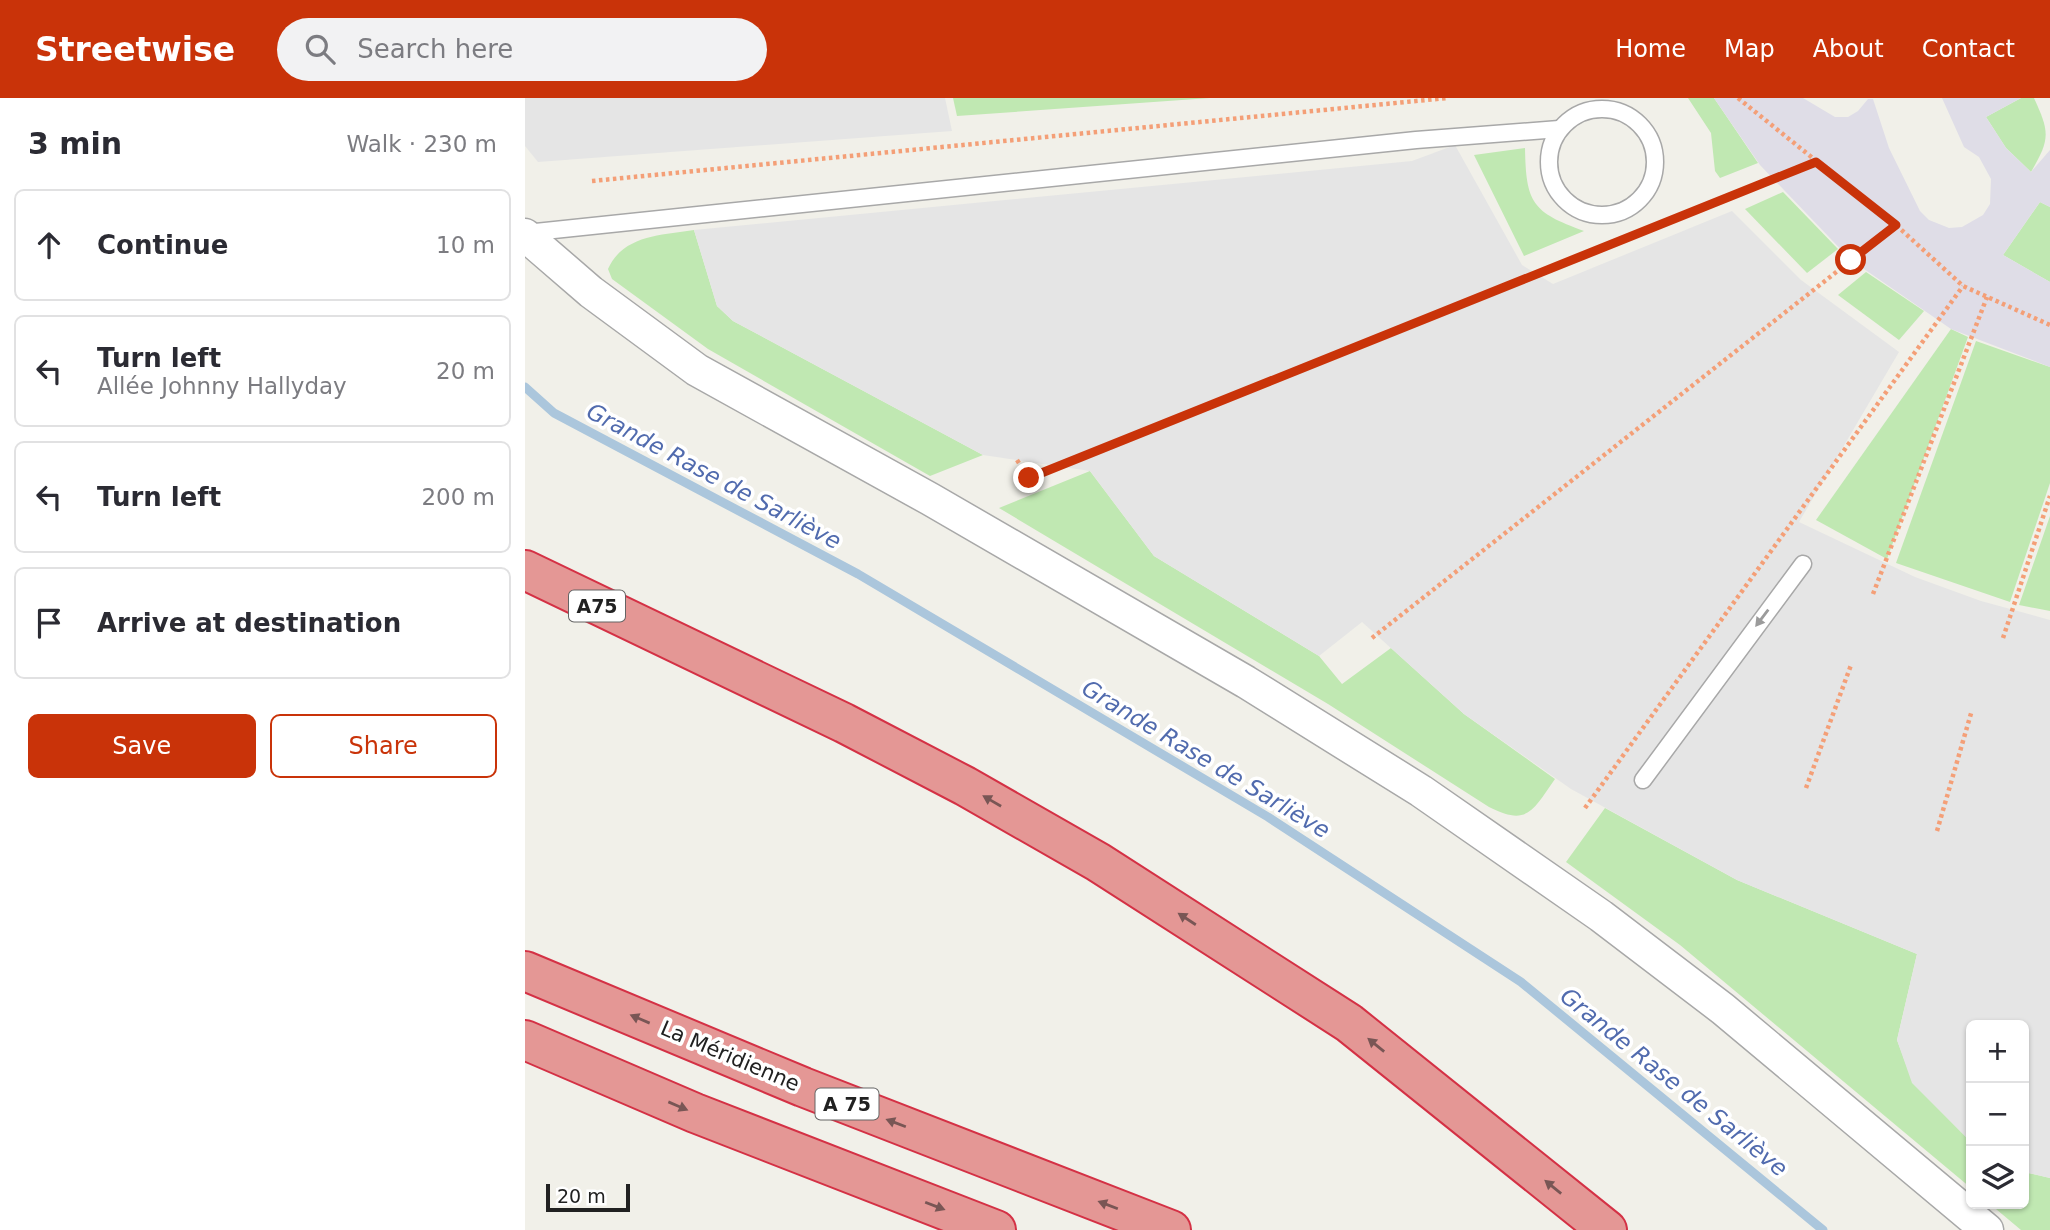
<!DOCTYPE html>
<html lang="en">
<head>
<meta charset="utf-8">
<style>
	:root { --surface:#fff; --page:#f2f2f3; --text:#2b2b33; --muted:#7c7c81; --line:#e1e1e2; --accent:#c93309 }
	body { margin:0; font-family:"DejaVu Sans",sans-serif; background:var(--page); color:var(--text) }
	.controls { position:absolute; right:21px; bottom:21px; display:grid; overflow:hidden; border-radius:10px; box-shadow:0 2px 5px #0004 }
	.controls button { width:63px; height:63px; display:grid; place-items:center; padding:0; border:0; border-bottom:2px solid var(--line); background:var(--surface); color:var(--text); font:35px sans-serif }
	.scale { position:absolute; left:21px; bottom:18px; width:84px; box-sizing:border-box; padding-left:7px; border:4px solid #212121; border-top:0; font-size:19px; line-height:24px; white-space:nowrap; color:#212121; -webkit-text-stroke:5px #fff; paint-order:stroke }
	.stop { position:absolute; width:21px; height:21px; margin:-16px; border:5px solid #c93309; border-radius:50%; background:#fff }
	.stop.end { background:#c93309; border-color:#fff; box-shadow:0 2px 7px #0008 }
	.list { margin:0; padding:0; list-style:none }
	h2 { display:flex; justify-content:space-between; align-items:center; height:91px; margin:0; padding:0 28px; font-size:30px }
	h2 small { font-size:23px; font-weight:400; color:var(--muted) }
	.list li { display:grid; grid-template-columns:46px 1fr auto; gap:21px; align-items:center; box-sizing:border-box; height:112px; margin:0 14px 14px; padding:0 14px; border:2px solid var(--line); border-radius:10px }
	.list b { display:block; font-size:26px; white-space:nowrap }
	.list p { margin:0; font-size:23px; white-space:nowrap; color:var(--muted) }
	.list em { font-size:23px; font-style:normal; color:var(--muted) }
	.actions { display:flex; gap:14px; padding:21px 28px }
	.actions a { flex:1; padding:16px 0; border:2px solid var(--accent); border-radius:10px; text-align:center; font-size:24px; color:var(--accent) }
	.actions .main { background:var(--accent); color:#fff }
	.icon { flex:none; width:38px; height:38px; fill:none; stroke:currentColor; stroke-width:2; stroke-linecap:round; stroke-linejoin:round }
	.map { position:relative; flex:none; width:1525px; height:1132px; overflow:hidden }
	header { display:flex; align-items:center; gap:42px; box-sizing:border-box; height:98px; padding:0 35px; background:var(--accent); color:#fff }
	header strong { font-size:33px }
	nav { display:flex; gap:38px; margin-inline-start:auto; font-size:24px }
	.search { width:490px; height:63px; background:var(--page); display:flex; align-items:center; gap:18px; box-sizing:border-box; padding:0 24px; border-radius:38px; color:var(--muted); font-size:26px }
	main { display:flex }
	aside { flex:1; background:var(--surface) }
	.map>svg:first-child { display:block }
	.grass { fill:#c0e8b2 }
	.parking { fill:#e5e5e5 }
	.plaza { fill:#dfdde7 }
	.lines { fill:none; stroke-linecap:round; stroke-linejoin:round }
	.stream { stroke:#abc6dc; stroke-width:9 }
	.service-casing { stroke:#a8a8a8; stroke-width:19 }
	.minor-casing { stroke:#a8a8a8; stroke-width:35 }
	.motorway-casing { stroke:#d43145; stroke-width:42 }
	.path { stroke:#f49f77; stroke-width:4.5; stroke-dasharray:3.5 3.5; stroke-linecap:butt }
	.service { stroke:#fff; stroke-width:16 }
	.minor { stroke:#fff; stroke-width:32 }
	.motorway { stroke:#e49795; stroke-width:38 }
	.oneway { fill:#9b9b9b }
	.oneway2 { fill:#795655 }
	.route { stroke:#c93309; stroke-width:9 }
	.labels { text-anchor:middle; stroke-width:7; stroke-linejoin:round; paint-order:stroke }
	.shield { fill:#fff; stroke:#646464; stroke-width:2 }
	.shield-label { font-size:19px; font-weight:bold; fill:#212121 }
	.street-label { font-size:21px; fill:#212121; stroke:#fff }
	.water-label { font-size:23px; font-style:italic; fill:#516bae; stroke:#fff }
</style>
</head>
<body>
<header>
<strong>Streetwise</strong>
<div class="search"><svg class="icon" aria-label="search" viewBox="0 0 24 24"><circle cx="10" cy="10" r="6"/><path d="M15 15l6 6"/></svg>Search here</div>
<nav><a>Home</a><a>Map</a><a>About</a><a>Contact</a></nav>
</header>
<main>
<aside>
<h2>3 min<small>Walk · 230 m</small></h2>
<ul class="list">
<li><svg class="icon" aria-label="ahead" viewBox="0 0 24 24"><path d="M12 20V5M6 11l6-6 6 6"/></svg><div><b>Continue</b></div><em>10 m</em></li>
<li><svg class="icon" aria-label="left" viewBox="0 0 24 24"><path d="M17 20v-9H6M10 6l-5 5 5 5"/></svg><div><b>Turn left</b><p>Allée Johnny Hallyday</p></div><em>20 m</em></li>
<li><svg class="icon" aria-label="left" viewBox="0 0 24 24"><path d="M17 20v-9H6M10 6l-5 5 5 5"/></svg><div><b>Turn left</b></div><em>200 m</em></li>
<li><svg class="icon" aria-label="arrive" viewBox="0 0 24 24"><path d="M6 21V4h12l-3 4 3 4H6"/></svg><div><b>Arrive at destination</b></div></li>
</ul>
<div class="actions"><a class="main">Save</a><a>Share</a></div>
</aside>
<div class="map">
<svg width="1525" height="1132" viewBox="0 0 1525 1132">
	<rect width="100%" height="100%" fill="#f1f0e9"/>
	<g class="grass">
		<polygon points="428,0 685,0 432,18"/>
		<polygon points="1163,0 1189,0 1233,65 1195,80 1190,73 1186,35"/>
		<path d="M 1496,0 L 1509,0 C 1525,35 1525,41 1506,74 L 1481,50 L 1461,19 Z"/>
		<path d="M 1000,50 C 1001,105 1007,114 1059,133 L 999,158 L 949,57 Z"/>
		<polygon points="1258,94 1313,151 1282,175 1220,111"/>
		<polygon points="1515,104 1525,109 1525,184 1478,157"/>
		<path d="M 169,132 L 192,208 L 208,223 L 458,357 L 405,378 L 183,251 L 87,181 L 83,171 C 98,137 137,137 169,132 Z"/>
		<polygon points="1341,174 1399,213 1374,242 1313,197"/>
		<polygon points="1426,231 1443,239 1362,461 1291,422"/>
		<polygon points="1451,243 1525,269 1525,385 1485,504 1371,465"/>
		<path d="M 565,373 L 629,458 L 794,558 L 817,586 L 866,550 L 939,616 L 1030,681 C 1008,712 1003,729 964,709 L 803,606 L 474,410 Z"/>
		<polygon points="1525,418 1525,513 1494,507"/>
		<polygon points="1080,710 1212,782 1392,856 1372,942 1388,985 1446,1044 1446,1090 1155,847 1041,764"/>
		<polygon points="1499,1074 1525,1080 1525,1132 1496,1132 1465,1106 1499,1106"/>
	</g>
	<g class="parking">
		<polygon points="0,0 420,0 427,33 13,64 0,48"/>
		<polygon points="930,47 997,167 1028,186 1207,113 1276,182 1374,254 1274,424 1390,479 1456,503 1525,522 1525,1080 1499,1074 1499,927 1446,927 1446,1044 1387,985 1372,942 1392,856 1212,782 1046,691 939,616 837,524 794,558 629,458 565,373 458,357 208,223 192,208 169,132 887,63"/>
	</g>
	<polygon class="plaza" points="1189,0 1278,0 1310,19 1323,19 1333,13 1343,1 1348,1 1364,50 1395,113 1404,122 1424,130 1437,129 1458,117 1465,106 1466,81 1454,59 1439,49 1417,0 1496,0 1461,19 1481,50 1506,74 1525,52 1525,109 1515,104 1478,157 1525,184 1525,269 1426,231 1326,162 1235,67"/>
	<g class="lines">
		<polyline class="stream" points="0,289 29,315 333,476 743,719 996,884 1298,1132"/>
		<g class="service-casing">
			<g id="service">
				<circle cx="1077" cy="64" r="53"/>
				<polyline points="0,135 891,42 1034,31"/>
				<polyline points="1118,682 1278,466"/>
			</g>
		</g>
		<g class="minor-casing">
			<polyline id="minor" points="0,137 66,194 172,272 405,401 721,584 896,693 1076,818 1198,911 1462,1132"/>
		</g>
		<g class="motorway-casing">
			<g id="motorway">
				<polyline points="0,472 319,625 440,688 573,764 824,925 1082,1132"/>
				<polyline points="0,873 278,989 646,1132"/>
				<polyline points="0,942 170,1015 471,1132"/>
			</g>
		</g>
		<g class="path">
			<polyline points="1213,0 1371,127 1438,188 1525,227"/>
			<polyline points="67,83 922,0"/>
			<polyline points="492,362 504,380 1291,64"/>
			<polyline points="1348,496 1462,199"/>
			<polyline points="847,540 1371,127"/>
			<polyline points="1478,540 1525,398"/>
			<polyline points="1281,690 1326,567"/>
			<polyline points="1060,710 1438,188"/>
			<polyline points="1412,733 1447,612"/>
		</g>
		<use href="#service" class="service"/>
		<use href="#minor" class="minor"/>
		<use href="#motorway" class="motorway"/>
	</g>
	<defs><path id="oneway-solid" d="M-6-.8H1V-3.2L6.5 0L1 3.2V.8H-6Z" transform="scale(1.75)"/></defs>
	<use class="oneway" href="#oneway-solid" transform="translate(1237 520) rotate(127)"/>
	<g class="oneway2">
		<use href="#oneway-solid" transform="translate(467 703) rotate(-150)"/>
		<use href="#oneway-solid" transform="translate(662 821) rotate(-147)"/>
		<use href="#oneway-solid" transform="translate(115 921) rotate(-157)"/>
		<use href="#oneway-solid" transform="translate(851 947) rotate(-141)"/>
		<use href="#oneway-solid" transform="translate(153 1008) rotate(23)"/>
		<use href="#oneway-solid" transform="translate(371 1025) rotate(-159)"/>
		<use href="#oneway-solid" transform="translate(1028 1089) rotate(-141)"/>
		<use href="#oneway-solid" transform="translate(583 1107) rotate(-159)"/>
		<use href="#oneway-solid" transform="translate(410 1108) rotate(21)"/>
	</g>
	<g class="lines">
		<polyline class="route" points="504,380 1291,64 1371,127 1326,162"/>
	</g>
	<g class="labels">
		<g class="shield">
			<rect x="44" y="492.5" width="56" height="31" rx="5"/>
			<rect x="290.5" y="990.5" width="63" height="31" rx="5"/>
		</g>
		<g class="shield-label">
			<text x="72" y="515">A75</text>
			<text x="322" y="1013">A 75</text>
		</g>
		<g class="street-label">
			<text transform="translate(205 958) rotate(23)" y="7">La Méridienne</text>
		</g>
		<g class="water-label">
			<text transform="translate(189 378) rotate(28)" y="8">Grande Rase de Sarliève</text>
			<text transform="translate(681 661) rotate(31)" y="8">Grande Rase de Sarliève</text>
			<text transform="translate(1149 984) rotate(39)" y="8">Grande Rase de Sarliève</text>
		</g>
	</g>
</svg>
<div class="controls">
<button>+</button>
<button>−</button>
<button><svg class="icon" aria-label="layers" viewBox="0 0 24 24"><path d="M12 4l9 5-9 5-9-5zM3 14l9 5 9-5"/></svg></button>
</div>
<div class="scale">20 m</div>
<div class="stop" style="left:1326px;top:162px"></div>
<div class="stop end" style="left:504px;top:380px"></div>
</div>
</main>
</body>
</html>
